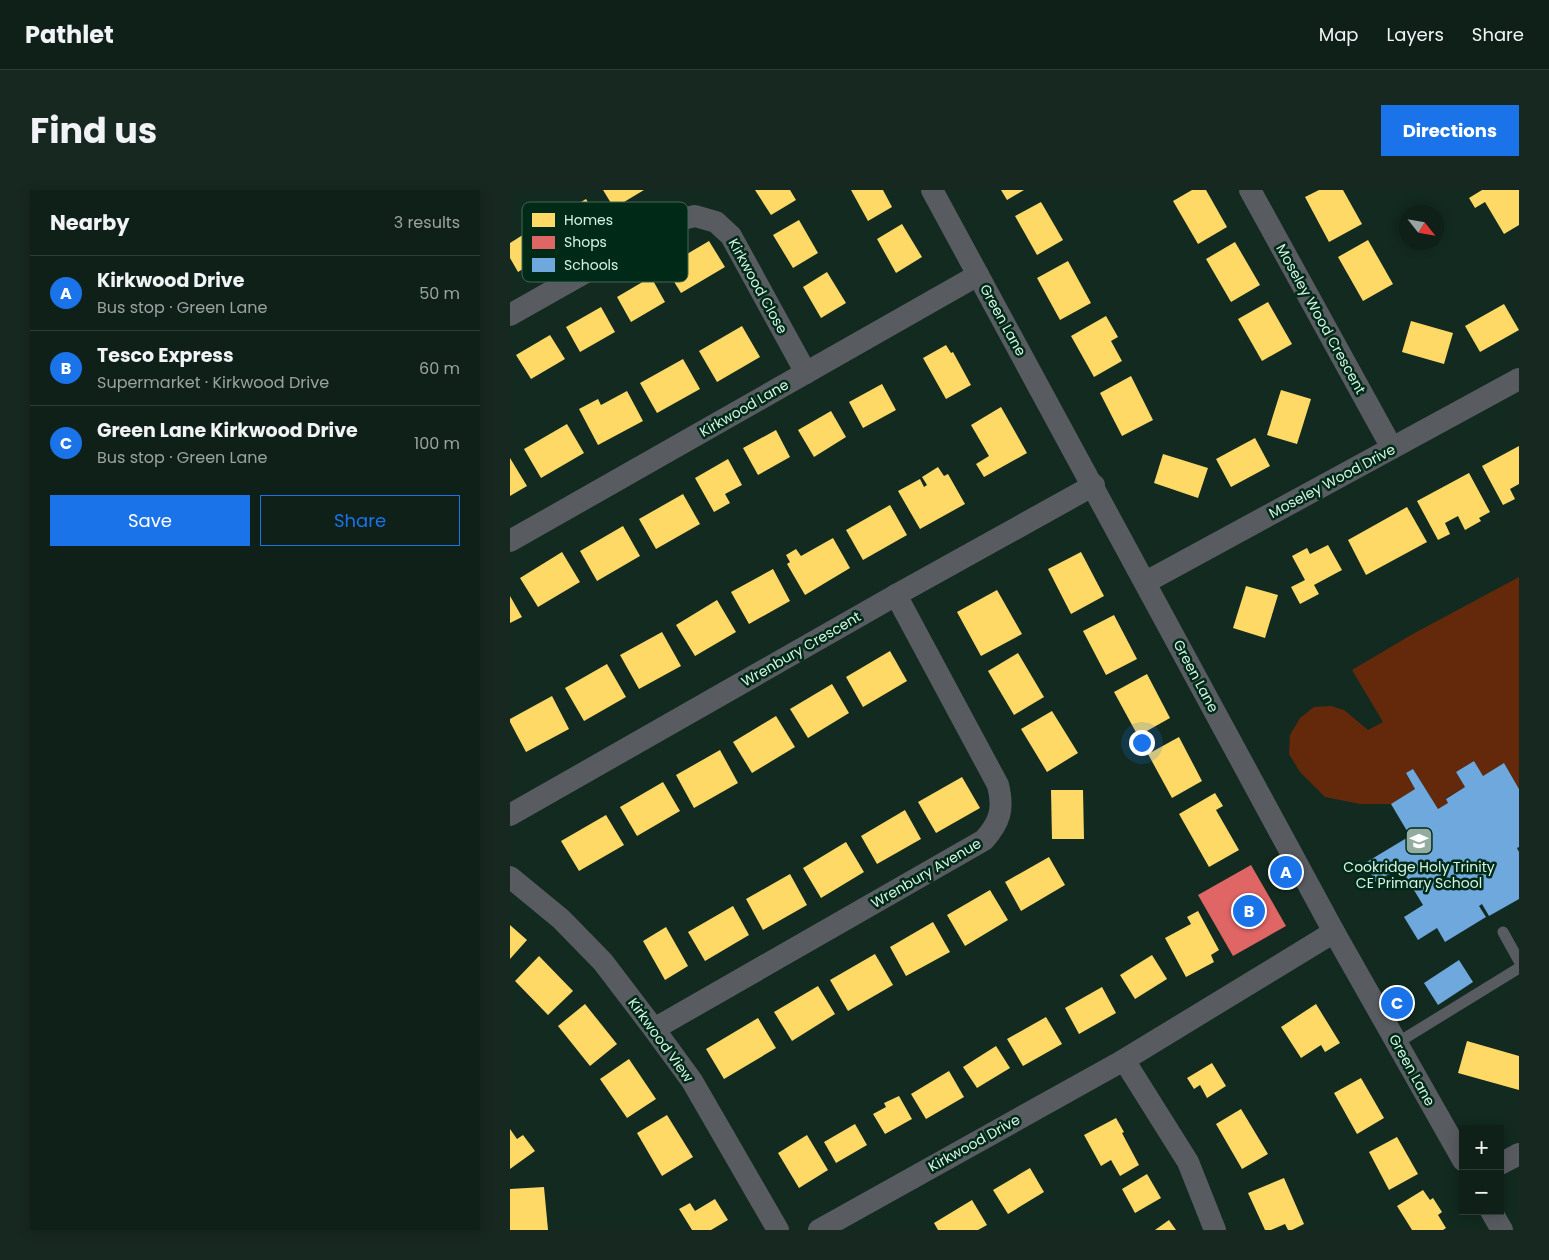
<!DOCTYPE html>
<html lang="en">
<head>
<meta charset="utf-8">
<style>
	:root { --surface:#0e2018; --page:#172821; --text:#f1f3f6; --muted:#9ba3a2; --line:#2e3e37; --accent:#1a73e8 }
	body { margin:0; font-family:Poppins,sans-serif; background:var(--page); color:var(--text) }
	.controls { position:absolute; right:15px; bottom:15px; display:grid; overflow:hidden; border-radius:0px; box-shadow:0 2px 12px #0003 }
	.controls button { width:45px; height:45px; display:grid; place-items:center; padding:0; border:0; border-bottom:1px solid var(--line); background:var(--surface); color:var(--text); font:25px sans-serif }
	.compass { position:absolute; left:889px; top:15px; width:45px; height:45px; border-radius:50%; background:var(--surface); box-shadow:0 2px 12px #0003; rotate:121deg }
	.you { position:absolute; left:631px; top:552px; width:18px; height:18px; margin:-12px; border:4px solid #fff; border-radius:50%; background:#1a73e8; box-shadow:0 0 0 8px #1a73e833 }
	.badge { display:grid; place-items:center; width:32px; height:32px; border-radius:50%; background:var(--accent); color:#fff; font-size:16px; font-weight:700 }
	.pin { position:absolute; translate:-50% -50%; border:2px solid #fff; box-shadow:0 1px 5px #0006 }
	.list { margin:0; padding:0; list-style:none }
	h2 { display:flex; justify-content:space-between; align-items:center; height:65px; margin:0; padding:0 20px; font-size:21px }
	h2 small { font-size:16px; font-weight:400; color:var(--muted) }
	.list li { display:grid; grid-template-columns:32px 1fr auto; gap:15px; align-items:center; box-sizing:border-box; height:75px; padding:0 20px; border-top:1px solid var(--line) }
	.list b { display:block; font-size:19px; white-space:nowrap }
	.list p { margin:0; font-size:16px; white-space:nowrap; color:var(--muted) }
	.list em { font-size:16px; font-style:normal; color:var(--muted) }
	.actions { display:flex; gap:10px; padding:15px 20px }
	.actions a { flex:1; padding:11px 0; border:1px solid var(--accent); border-radius:0px; text-align:center; font-size:18px; color:var(--accent) }
	.actions .main { background:var(--accent); color:#fff }
	.map { position:relative; flex:none; width:1009px; height:1040px; overflow:hidden; border-radius:0px }
	header { display:flex; align-items:center; gap:30px; box-sizing:border-box; height:70px; padding:0 25px; background:var(--surface); border-bottom:1px solid var(--line) }
	header strong { font-size:24px }
	nav { display:flex; gap:28px; margin-inline-start:auto; font-size:18px }
	.intro { display:flex; align-items:center; justify-content:space-between; box-sizing:border-box; height:120px; padding:0 30px }
	h1 { margin:0; font-size:35px }
	.button { padding:12px 22px; border-radius:0px; background:var(--accent); color:#fff; font-size:18px; font-weight:700 }
	main { display:flex; gap:30px; padding:0 30px }
	aside { flex:1; background:var(--surface); border-radius:0px; box-shadow:0 2px 12px #0003 }
	.map>svg:first-child { display:block }
	.green { fill:#64290a }
	.homes { fill:#ffd966 }
	.shops { fill:#e06666 }
	.schools { fill:#6fa8dc }
	.lines { fill:none; stroke-linecap:round; stroke-linejoin:round }
	.service { stroke:#585c61; stroke-width:11 }
	.minor { stroke:#585c61; stroke-width:22 }
	.labels { text-anchor:middle; stroke-width:5; stroke-linejoin:round; paint-order:stroke }
	.street-label { font-size:14px; fill:#d7f3e4; stroke:#002a18 }
	.poi-label { font-size:14px; fill:#d7f3e4; stroke:#002a18 }
	.key { fill:#002a18; stroke:#406655; stroke-width:1 }
	.key-label { font-size:14px; fill:#d7f3e4 }
</style>
</head>
<body>
<header>
<strong>Pathlet</strong>
<nav><a>Map</a><a>Layers</a><a>Share</a></nav>
</header>
<div class="intro"><h1>Find us</h1><a class="button">Directions</a></div>
<main>
<aside>
<h2>Nearby<small>3 results</small></h2>
<ul class="list">
<li><span class="badge">A</span><div><b>Kirkwood Drive</b><p>Bus stop · Green Lane</p></div><em>50 m</em></li>
<li><span class="badge">B</span><div><b>Tesco Express</b><p>Supermarket · Kirkwood Drive</p></div><em>60 m</em></li>
<li><span class="badge">C</span><div><b>Green Lane Kirkwood Drive</b><p>Bus stop · Green Lane</p></div><em>100 m</em></li>
</ul>
<div class="actions"><a class="main">Save</a><a>Share</a></div>
</aside>
<div class="map">
<svg width="1009" height="1040" viewBox="0 0 1009 1040">
	<rect width="100%" height="100%" fill="#122a20"/>
	<polygon class="green" points="1009,387 1009,599 994,573 973,586 964,571 946,582 955,597 936,608 938,613 928,619 903,579 896,584 905,599 881,614 850,614 815,607 790,582 779,564 780,545 790,528 804,517 821,516 834,520 858,540 873,532 842,480 901,445"/>
	<g class="homes">
		<polygon points="93,0 134,0 104,18"/>
		<polygon points="245,0 280,0 286,10 261,25"/>
		<polygon points="341,0 373,0 382,17 358,31"/>
		<polygon points="491,0 514,0 497,10"/>
		<polygon points="682,0 696,0 717,37 688,54 663,11"/>
		<polygon points="809,0 833,0 852,34 819,52 795,7"/>
		<polygon points="972,0 1009,0 1009,35 994,44 975,12 965,18 959,8"/>
		<polygon points="76,9 91,34 59,54 44,28"/>
		<polygon points="531,12 553,50 527,65 505,26"/>
		<polygon points="289,30 308,63 283,78 263,45"/>
		<polygon points="392,34 412,67 386,83 367,49"/>
		<polygon points="27,36 42,61 8,82 0,68 0,53"/>
		<polygon points="858,50 883,94 853,111 828,67"/>
		<polygon points="199,51 215,77 171,103 155,77"/>
		<polygon points="725,52 750,95 721,112 696,69"/>
		<polygon points="558,71 581,113 550,130 527,88"/>
		<polygon points="317,82 336,113 311,128 293,97"/>
		<polygon points="141,87 155,112 121,132 107,107"/>
		<polygon points="758,112 782,154 752,171 728,129"/>
		<polygon points="994,114 1009,140 970,162 955,136"/>
		<polygon points="91,117 105,142 70,162 56,137"/>
		<polygon points="596,126 608,147 601,151 612,171 584,187 561,146"/>
		<polygon points="901,131 943,143 934,174 892,162"/>
		<polygon points="232,136 250,167 207,192 189,161"/>
		<polygon points="40,145 55,169 21,189 6,165"/>
		<polygon points="436,155 441,163 443,162 461,195 436,209 413,168"/>
		<polygon points="173,169 190,199 147,223 130,193"/>
		<polygon points="621,186 643,230 612,246 590,203"/>
		<polygon points="372,194 386,220 353,238 339,212"/>
		<polygon points="771,200 801,209 787,254 757,245"/>
		<polygon points="117,201 133,231 88,255 69,219 88,209 91,215"/>
		<polygon points="491,217 517,263 474,287 466,274 479,266 461,235"/>
		<polygon points="321,221 336,247 304,267 288,240"/>
		<polygon points="57,234 74,263 31,288 14,259"/>
		<polygon points="266,240 280,267 248,285 233,258"/>
		<polygon points="745,248 760,276 721,297 706,269"/>
		<polygon points="1009,256 1009,294 1000,299 1005,309 993,315 972,276"/>
		<polygon points="653,264 698,278 688,308 644,293"/>
		<polygon points="0,268 17,296 0,306"/>
		<polygon points="218,269 232,295 215,304 220,313 204,322 185,288"/>
		<polygon points="428,277 434,286 438,284 455,314 410,339 388,301 410,289 414,297 417,295 412,287"/>
		<polygon points="959,283 980,322 969,328 971,331 955,340 948,326 935,333 940,344 928,350 907,311"/>
		<polygon points="173,304 190,334 146,359 129,329"/>
		<polygon points="380,315 397,345 353,370 336,340"/>
		<polygon points="897,317 917,352 856,385 838,350"/>
		<polygon points="113,336 130,366 87,391 70,361"/>
		<polygon points="323,348 340,378 295,405 277,374 280,372 276,365 286,359 291,366"/>
		<polygon points="818,355 832,380 804,395 809,404 790,414 781,397 795,390 782,366 797,358 800,364"/>
		<polygon points="52,362 70,392 28,417 10,388"/>
		<polygon points="571,362 594,406 561,424 538,379"/>
		<polygon points="263,379 280,411 239,434 221,402"/>
		<polygon points="736,396 768,405 755,448 723,438"/>
		<polygon points="487,400 512,444 471,466 447,422"/>
		<polygon points="0,406 12,427 0,433"/>
		<polygon points="207,410 226,442 185,466 166,435"/>
		<polygon points="604,425 627,469 596,485 573,441"/>
		<polygon points="152,442 171,476 129,499 110,465"/>
		<polygon points="380,461 397,491 353,517 336,487"/>
		<polygon points="508,463 534,507 504,525 478,481"/>
		<polygon points="97,474 116,507 74,531 55,498"/>
		<polygon points="637,484 660,528 628,546 604,502"/>
		<polygon points="322,494 339,523 298,548 280,519"/>
		<polygon points="42,506 59,539 16,562 0,532 0,529"/>
		<polygon points="542,521 568,563 537,582 511,539"/>
		<polygon points="266,526 285,557 242,583 223,552"/>
		<polygon points="669,547 692,591 662,608 638,564"/>
		<polygon points="210,560 228,593 184,618 166,585"/>
		<polygon points="452,587 470,618 426,643 408,612"/>
		<polygon points="153,592 170,621 127,646 110,617"/>
		<polygon points="541,600 573,600 574,649 542,649"/>
		<polygon points="705,603 713,616 706,620 729,660 699,677 669,624"/>
		<polygon points="395,620 411,649 367,674 351,646"/>
		<polygon points="96,625 114,655 69,681 51,651"/>
		<polygon points="336,652 354,682 311,708 293,678"/>
		<polygon points="539,667 555,695 511,721 495,692"/>
		<polygon points="280,684 297,715 253,740 236,709"/>
		<polygon points="480,700 498,730 455,756 437,725"/>
		<polygon points="223,716 239,745 195,771 178,742"/>
		<polygon points="688,721 709,760 701,765 704,772 676,787 655,748 681,734 677,727"/>
		<polygon points="423,732 440,762 396,786 380,757"/>
		<polygon points="0,735 17,750 0,769"/>
		<polygon points="156,737 178,776 155,790 133,751"/>
		<polygon points="365,764 383,795 338,821 320,790"/>
		<polygon points="642,765 657,789 625,809 610,785"/>
		<polygon points="29,766 63,801 38,825 5,791"/>
		<polygon points="308,796 325,824 282,851 264,822"/>
		<polygon points="592,797 606,823 569,844 555,818"/>
		<polygon points="75,814 107,854 80,876 48,836"/>
		<polygon points="806,814 830,853 815,862 811,855 791,868 771,837"/>
		<polygon points="536,827 552,854 513,876 497,849"/>
		<polygon points="248,828 266,858 214,889 196,859"/>
		<polygon points="957,851 1009,866 1009,900 948,883"/>
		<polygon points="486,856 500,878 467,898 453,877"/>
		<polygon points="119,869 146,909 117,928 90,889"/>
		<polygon points="702,873 716,896 697,908 690,895 684,899 677,888"/>
		<polygon points="439,881 454,907 416,929 401,904"/>
		<polygon points="851,888 874,928 847,944 824,903"/>
		<polygon points="389,906 402,929 375,944 363,924 376,917 374,913"/>
		<polygon points="731,919 758,964 732,979 706,934"/>
		<polygon points="157,925 183,967 152,986 127,943"/>
		<polygon points="606,928 614,942 612,943 629,975 610,986 601,970 591,976 574,945"/>
		<polygon points="345,934 357,955 326,973 314,952"/>
		<polygon points="0,939 7,949 13,945 25,961 0,979"/>
		<polygon points="297,945 318,980 289,998 268,963"/>
		<polygon points="887,947 908,984 879,1000 859,962"/>
		<polygon points="520,978 534,1002 498,1024 483,1000"/>
		<polygon points="637,984 651,1008 625,1023 612,999"/>
		<polygon points="774,988 794,1034 782,1040 778,1040 775,1034 761,1040 755,1040 738,1003"/>
		<polygon points="34,997 38,1040 0,1040 0,999"/>
		<polygon points="913,1000 920,1010 923,1008 932,1022 928,1025 936,1038 933,1040 902,1040 887,1016"/>
		<polygon points="205,1009 218,1030 201,1040 182,1040 169,1019 180,1013 185,1021"/>
		<polygon points="462,1010 477,1035 468,1040 428,1040 424,1033"/>
		<polygon points="659,1030 666,1040 645,1040"/>
	</g>
	<polygon class="shops" points="741,675 776,736 723,766 688,705"/>
	<g class="schools">
		<polygon points="964,571 973,586 994,573 1009,599 1009,657 1007,658 1009,662 1009,709 979,726 972,714 969,716 976,727 935,752 927,738 908,750 894,727 913,715 890,677 866,692 855,673 900,646 881,614 905,599 896,583 903,579 928,619 938,613 936,609 955,597 946,582"/>
		<polygon points="949,770 963,792 928,815 914,793"/>
	</g>
	<g class="lines">
		<g class="service">
			<polyline points="993,742 1009,771"/>
			<polyline points="887,853 1009,778"/>
		</g>
		<g class="minor">
			<polyline points="422,0 824,742 953,970"/>
			<polyline points="740,0 882,258"/>
			<polyline points="0,125 168,30 185,26 206,32 221,46 296,183"/>
			<polyline points="0,351 468,85"/>
			<polyline points="636,392 1009,189"/>
			<polyline points="0,625 386,405 584,295"/>
			<polyline points="0,687 51,729 93,772 144,839 182,891 268,1040"/>
			<path d="M 144,839 L 474,650 C 490,632 494,619 488,595 L 386,405"/>
			<polyline points="614,870 678,972 705,1040"/>
			<polyline points="990,974 1009,964"/>
			<polyline points="981,1021 992,1040"/>
			<polyline points="309,1040 614,870 824,742"/>
		</g>
	</g>
	<defs>
		<g id="school-square" transform="scale(1.4375)"><rect x="-9" y="-9" width="18" height="18" rx="4" fill="#92ad9f" stroke="#002a18"/><path d="M0-5L7-2L0 1L-7-2ZM-4 1L0 2.5L4 1V4Q0 6-4 4Z" fill="#fff"/></g>
	</defs>
	<g fill-rule="evenodd">
		<use href="#school-square" x="909" y="651"/>
	</g>
	<g class="labels">
		<g class="street-label">
			<text transform="translate(248 96) rotate(61)" y="5">Kirkwood Close</text>
			<text transform="translate(811 129) rotate(61)" y="5">Moseley Wood Crescent</text>
			<text transform="translate(493 130) rotate(61)" y="5">Green Lane</text>
			<text transform="translate(234 218) rotate(-30)" y="5">Kirkwood Lane</text>
			<text transform="translate(822 291) rotate(-28)" y="5">Moseley Wood Drive</text>
			<text transform="translate(291 459) rotate(-30)" y="5">Wrenbury Crescent</text>
			<text transform="translate(686 486) rotate(62)" y="5">Green Lane</text>
			<text transform="translate(416 683) rotate(-30)" y="5">Wrenbury Avenue</text>
			<text transform="translate(151 850) rotate(54)" y="5">Kirkwood View</text>
			<text transform="translate(902 880) rotate(61)" y="5">Green Lane</text>
			<text transform="translate(464 953) rotate(-29)" y="5">Kirkwood Drive</text>
		</g>
		<g class="poi-label">
			<text x="909" y="682">Cookridge Holy Trinity<tspan x="909" dy="16">CE Primary School</tspan></text>
		</g>
	</g>
	<rect x="12" y="12" width="166" height="80" rx="8" class="key"/>
	<rect x="22" y="23" width="23" height="14" fill="#ffd966"/>
	<rect x="22" y="46" width="23" height="13" fill="#e06666"/>
	<rect x="22" y="68" width="23" height="14" fill="#6fa8dc"/>
	<g class="key-label">
		<text x="54" y="35">Homes</text>
		<text x="54" y="57">Shops</text>
		<text x="54" y="80">Schools</text>
	</g>
</svg>
<div class="controls">
<button>+</button>
<button>−</button>
</div>
<svg class="compass" viewBox="-18 -18 36 36"><path d="M0-13l5 13h-10z" fill="#e53935"/><path d="M0 13l5-13h-10z" fill="#9ba3a2"/></svg>
<div class="you"></div>
<div class="pin badge" style="left:776px;top:682px">A</div>
<div class="pin badge" style="left:739px;top:721px">B</div>
<div class="pin badge" style="left:887px;top:813px">C</div>
</div>
</main>
</body>
</html>
